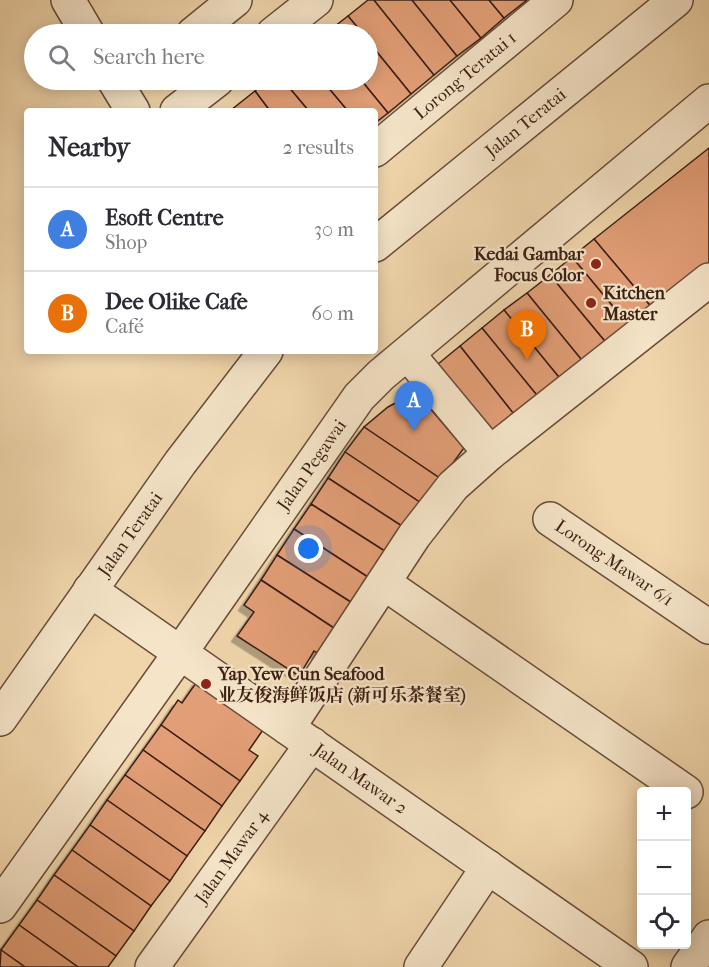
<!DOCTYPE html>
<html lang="en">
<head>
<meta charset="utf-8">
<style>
	:root { --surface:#fff; --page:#f2f2f3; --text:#2b2b33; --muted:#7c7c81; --line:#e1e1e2; --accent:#111827 }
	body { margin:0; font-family:"IM FELL French Canon","Noto Serif SC",serif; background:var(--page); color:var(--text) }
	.controls { position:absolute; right:18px; bottom:18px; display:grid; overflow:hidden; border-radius:6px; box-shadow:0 3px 15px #0003 }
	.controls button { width:54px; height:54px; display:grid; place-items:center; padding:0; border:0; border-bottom:2px solid var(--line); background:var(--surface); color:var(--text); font:30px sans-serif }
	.you { position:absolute; left:309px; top:549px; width:21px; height:21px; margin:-15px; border:4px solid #fff; border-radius:50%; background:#1a73e8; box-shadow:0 0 0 9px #1a73e833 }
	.badge { display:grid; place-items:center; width:39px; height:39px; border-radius:50%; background:var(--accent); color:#fff; font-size:20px; font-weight:700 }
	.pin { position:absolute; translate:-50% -50px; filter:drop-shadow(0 2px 3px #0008) }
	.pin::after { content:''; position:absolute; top:32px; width:21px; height:18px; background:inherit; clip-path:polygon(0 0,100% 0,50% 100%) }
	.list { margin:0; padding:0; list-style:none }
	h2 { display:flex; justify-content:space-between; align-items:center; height:78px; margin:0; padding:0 24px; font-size:26px }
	h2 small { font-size:20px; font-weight:400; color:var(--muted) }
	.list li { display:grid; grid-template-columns:39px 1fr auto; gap:18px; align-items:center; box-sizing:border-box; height:84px; padding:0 24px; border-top:2px solid var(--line) }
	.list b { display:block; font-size:22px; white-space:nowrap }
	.list p { margin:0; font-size:20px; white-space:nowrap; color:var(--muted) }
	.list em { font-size:20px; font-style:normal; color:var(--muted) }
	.icon { flex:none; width:33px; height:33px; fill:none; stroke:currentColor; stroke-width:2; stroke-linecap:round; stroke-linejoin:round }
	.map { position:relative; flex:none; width:709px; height:967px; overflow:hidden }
	.search { position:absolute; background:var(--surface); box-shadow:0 3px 15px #0003; left:24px; top:24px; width:354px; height:66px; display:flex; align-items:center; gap:15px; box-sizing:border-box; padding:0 21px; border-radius:33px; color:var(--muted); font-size:22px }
	.panel { position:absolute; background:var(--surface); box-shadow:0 3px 15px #0003; left:24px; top:108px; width:354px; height:246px; border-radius:6px }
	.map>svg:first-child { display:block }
	.building { fill:#e29e76; stroke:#3b1f14; stroke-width:1.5; filter:url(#shadow) }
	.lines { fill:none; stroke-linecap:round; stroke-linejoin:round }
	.minor-casing { stroke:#684c3a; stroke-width:36 }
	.minor { stroke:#f5e4c8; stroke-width:33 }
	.poi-dot { fill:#8f2418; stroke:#f5e4c8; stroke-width:2 }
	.labels { text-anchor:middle; stroke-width:4.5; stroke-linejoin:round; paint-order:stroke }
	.street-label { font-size:18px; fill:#3b1f14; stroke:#f5e4c8 }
	.poi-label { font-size:18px; font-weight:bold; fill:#3b1f14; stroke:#f5e4c8; text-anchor:start }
</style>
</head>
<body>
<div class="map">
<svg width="709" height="967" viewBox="0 0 709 967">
	<defs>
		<filter id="shadow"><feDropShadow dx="-5.5" dy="5.5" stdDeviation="0" flood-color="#0004"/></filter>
	</defs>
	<rect width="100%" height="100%" fill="#f0d5ab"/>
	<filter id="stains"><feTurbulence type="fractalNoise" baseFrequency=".00333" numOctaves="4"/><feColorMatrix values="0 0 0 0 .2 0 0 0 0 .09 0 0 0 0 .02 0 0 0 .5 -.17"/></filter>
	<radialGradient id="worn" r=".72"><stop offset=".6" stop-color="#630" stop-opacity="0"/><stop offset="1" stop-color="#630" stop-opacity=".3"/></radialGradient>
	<g class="building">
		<polygon points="368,0 374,0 434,75 411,94 368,41 368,34 363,34 348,16"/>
		<polygon points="374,0 412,0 457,56 434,75"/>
		<polygon points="412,0 450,0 481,38 457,56"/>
		<polygon points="450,0 489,0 504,18 481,38"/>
		<polygon points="489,0 527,0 504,18"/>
		<polygon points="348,16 363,34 325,34"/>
		<polygon points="368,41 411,94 388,113 361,80 368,80"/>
		<polygon points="269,80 283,80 309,111 270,111 255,91"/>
		<polygon points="283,80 322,80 348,111 309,111"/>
		<polygon points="322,80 361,80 388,113 375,123 375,111 348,111"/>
		<polygon points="255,91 270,111 232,111 231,110"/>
		<polygon points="709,148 709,265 653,309 594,239"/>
		<polygon points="594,239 653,309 630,327 572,257"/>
		<polygon points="572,257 630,327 608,345 550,275"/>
		<polygon points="550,275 608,345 585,364 527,293"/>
		<polygon points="527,293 585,364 562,381 504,310"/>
		<polygon points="504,310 562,381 540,399 482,328"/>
		<polygon points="482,328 540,399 517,418 460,346"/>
		<polygon points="460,346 517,418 494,435 438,364"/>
		<polygon points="416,392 464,448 441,479 364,427 388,407"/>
		<polygon points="364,427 441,479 424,505 345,452"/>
		<polygon points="345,452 424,505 408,530 328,478"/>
		<polygon points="328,478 408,530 391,555 311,504"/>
		<polygon points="311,504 391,555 374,581 294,529"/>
		<polygon points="294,529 374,581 357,606 277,555"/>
		<polygon points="277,555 357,606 340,632 261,580"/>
		<polygon points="261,580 340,632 324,657 314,651 299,676 237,636 254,612 244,605"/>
		<polygon points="198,680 265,727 249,750 258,756 240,781 161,725 178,700 182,703"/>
		<polygon points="161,725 240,781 222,806 143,750"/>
		<polygon points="143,750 222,806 205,831 125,775"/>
		<polygon points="125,775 205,831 187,856 107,800"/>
		<polygon points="107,800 187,856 170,881 90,825"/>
		<polygon points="90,825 170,881 151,906 72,850"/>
		<polygon points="72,850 151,906 134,931 54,875"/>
		<polygon points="54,875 134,931 116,956 37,900"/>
		<polygon points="37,900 116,956 108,967 78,967 19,925"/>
		<polygon points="19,925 78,967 25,967 1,950"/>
		<polygon points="1,950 25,967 0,967"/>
	</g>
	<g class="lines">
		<g class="minor-casing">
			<g id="minor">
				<polyline points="68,0 88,34"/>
				<polyline points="193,34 235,0"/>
				<polyline points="273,34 316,0"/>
				<polyline points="114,80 133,111"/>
				<polyline points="177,111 217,80"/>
				<path id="s1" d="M 375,150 L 556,0"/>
				<path id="s2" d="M 375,245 L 676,0"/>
				<polyline points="408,354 490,453"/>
				<path id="s3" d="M 550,519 L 709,627"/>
				<polyline points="384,583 686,792"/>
				<path id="s4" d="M 90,590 L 631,967"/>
				<path id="s5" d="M 0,719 L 180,463 L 266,351"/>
				<polyline points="288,728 414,536 453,486 490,453 709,280"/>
				<path id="s6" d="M 0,906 L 180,653 L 359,397 L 381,375 L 709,101"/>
				<path id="s7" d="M 152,967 L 312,744"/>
				<polyline points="421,967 488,867"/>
				<polyline points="688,967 709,937"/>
			</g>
		</g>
		<use href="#minor" class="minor"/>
	</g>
	<g class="poi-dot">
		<circle cx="596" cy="264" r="6"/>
		<circle cx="591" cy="303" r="6"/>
		<circle cx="206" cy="684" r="6"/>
	</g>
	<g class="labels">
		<g class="street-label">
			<text dy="6" stroke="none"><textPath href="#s1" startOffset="117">Lorong Teratai 1</textPath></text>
			<text dy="6" stroke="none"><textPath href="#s2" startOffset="194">Jalan Teratai</textPath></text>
			<text dy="6" stroke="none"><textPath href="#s6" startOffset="540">Jalan Pegawai</textPath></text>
			<text dy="6" stroke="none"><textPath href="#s5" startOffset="226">Jalan Teratai</textPath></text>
			<text dy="6" stroke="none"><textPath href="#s3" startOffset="78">Lorong Mawar 6/1</textPath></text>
			<text dy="6" stroke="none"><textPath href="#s4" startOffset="330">Jalan Mawar 2</textPath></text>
			<text dy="6" stroke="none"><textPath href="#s7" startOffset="136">Jalan Mawar 4</textPath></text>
		</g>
		<g class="poi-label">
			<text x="584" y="260" text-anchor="end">Kedai Gambar<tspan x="584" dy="21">Focus Color</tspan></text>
			<text x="603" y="299">Kitchen<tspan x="603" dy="21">Master</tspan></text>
			<text x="218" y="680">Yap Yew Cun Seafood<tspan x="218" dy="21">业友俊海鲜饭店 (新可乐茶餐室)</tspan></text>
		</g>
	</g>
	<rect width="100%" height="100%" filter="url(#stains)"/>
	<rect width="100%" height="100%" fill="url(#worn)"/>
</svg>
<div class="controls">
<button>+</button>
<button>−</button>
<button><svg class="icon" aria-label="locate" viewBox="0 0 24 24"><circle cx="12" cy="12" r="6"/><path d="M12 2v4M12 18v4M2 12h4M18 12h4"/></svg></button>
</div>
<div class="you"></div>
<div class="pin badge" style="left:414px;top:431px;background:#3f7fe0">A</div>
<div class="pin badge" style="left:527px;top:360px;background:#e8710a">B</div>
<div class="search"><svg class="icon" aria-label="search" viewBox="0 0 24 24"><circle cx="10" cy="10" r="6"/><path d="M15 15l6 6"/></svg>Search here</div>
<section class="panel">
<h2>Nearby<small>2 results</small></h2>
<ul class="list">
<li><span class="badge" style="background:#3f7fe0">A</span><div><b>Esoft Centre</b><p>Shop</p></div><em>30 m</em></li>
<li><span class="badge" style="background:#e8710a">B</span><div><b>Dee Olike Cafe</b><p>Café</p></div><em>60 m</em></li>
</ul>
</section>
</div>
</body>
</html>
